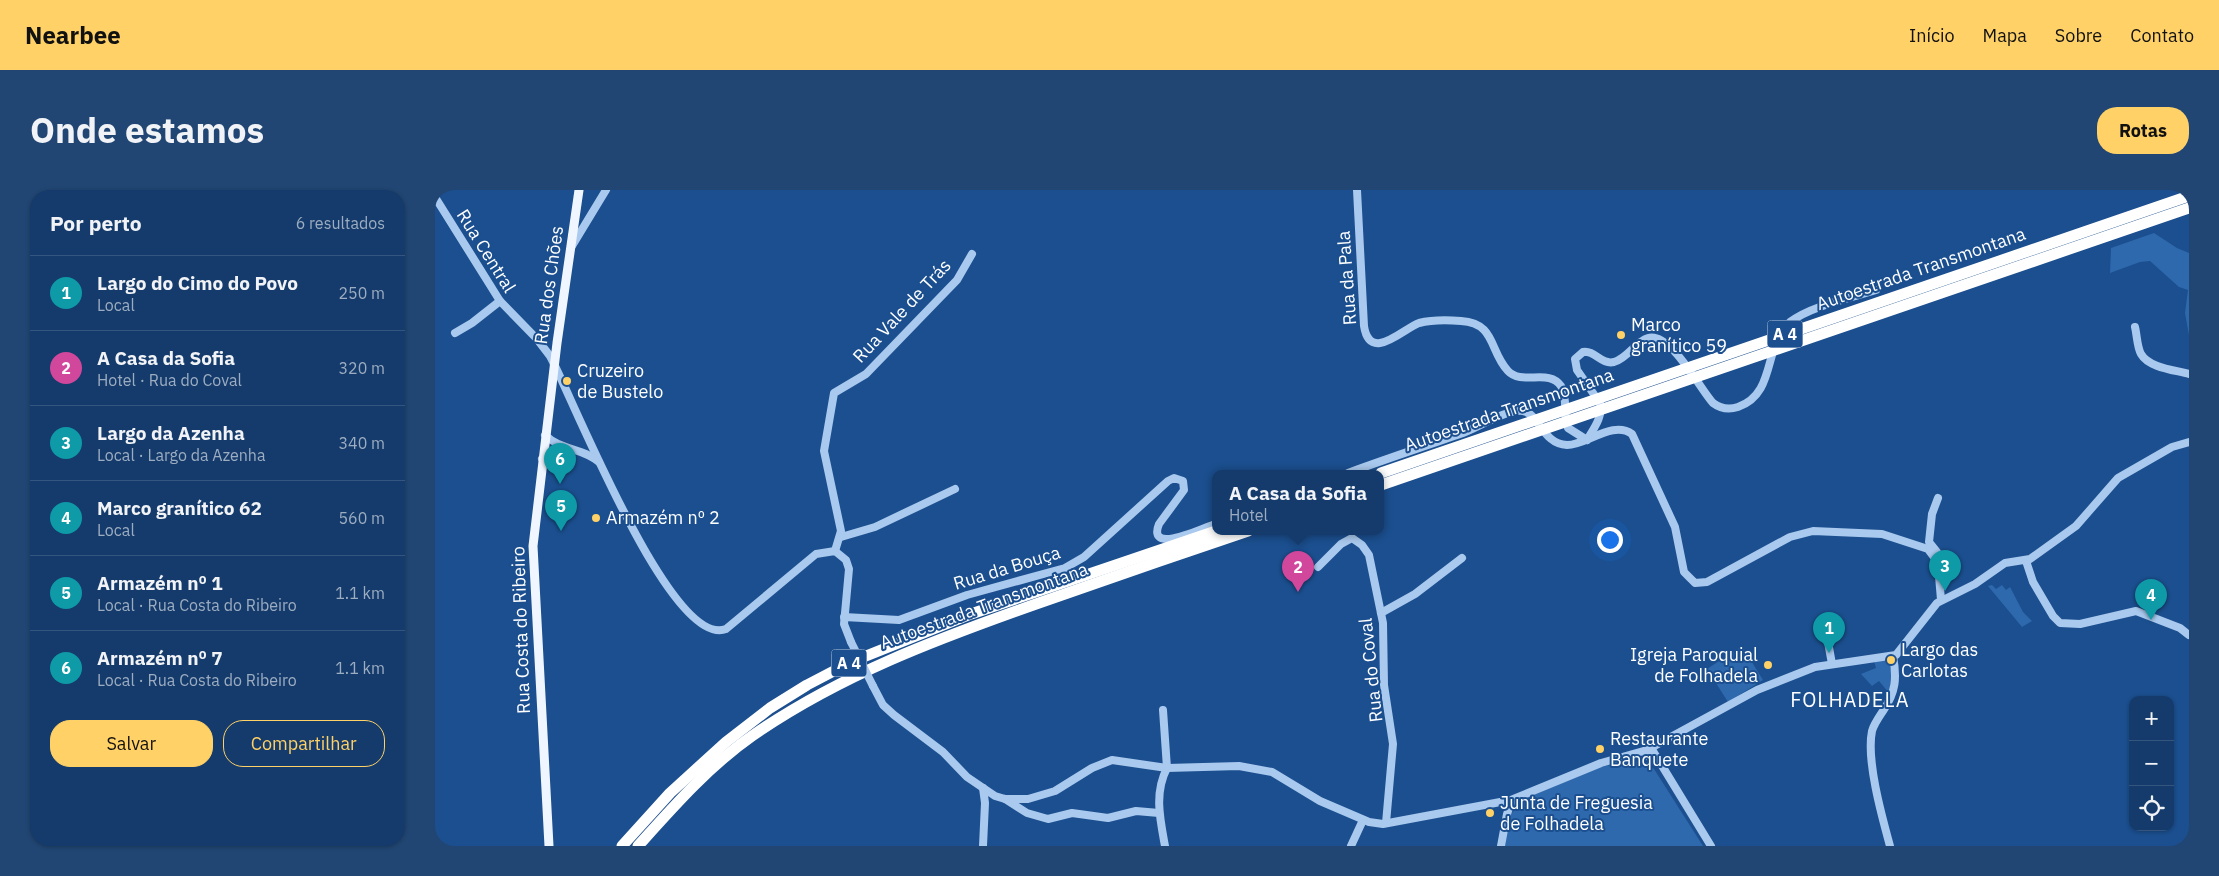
<!DOCTYPE html>
<html lang="pt">
<head>
<meta charset="utf-8">
<style>
	:root { --surface:#143b6b; --page:#214673; --text:#f1f3f6; --muted:#9dadc1; --line:#33557e; --accent:#ffd166 }
	body { margin:0; font-family:"IBM Plex Sans",sans-serif; background:var(--page); color:var(--text) }
	.controls { position:absolute; right:15px; bottom:15px; display:grid; overflow:hidden; border-radius:10px; box-shadow:0 1px 4px #0004 }
	.controls button { width:45px; height:45px; display:grid; place-items:center; padding:0; border:0; border-bottom:1px solid var(--line); background:var(--surface); color:var(--text); font:25px sans-serif }
	.you { position:absolute; left:1174px; top:349px; width:18px; height:18px; margin:-12px; border:4px solid #fff; border-radius:50%; background:#1a73e8; box-shadow:0 0 0 8px #1a73e833 }
	.badge { display:grid; place-items:center; width:32px; height:32px; border-radius:50%; background:var(--accent); color:#fff; font-size:16px; font-weight:700 }
	.pin { position:absolute; translate:-50% -41px; filter:drop-shadow(0 1px 2px #0008) }
	.pin::after { content:''; position:absolute; top:26px; width:18px; height:15px; background:inherit; clip-path:polygon(0 0,100% 0,50% 100%) }
	.popup { position:absolute; left:777px; top:280px; width:172px; height:65px; box-sizing:border-box; display:grid; place-content:center; border-radius:10px; background:var(--surface); filter:drop-shadow(0 1px 4px #0005); font-size:16px; white-space:nowrap; color:var(--muted) }
	.popup b { font-size:19px; color:var(--text) }
	.popup::after { content:''; position:absolute; left:50%; top:100%; margin-left:-10px; border:10px solid transparent; border-top-color:var(--surface) }
	.list { margin:0; padding:0; list-style:none }
	h2 { display:flex; justify-content:space-between; align-items:center; height:65px; margin:0; padding:0 20px; font-size:21px }
	h2 small { font-size:16px; font-weight:400; color:var(--muted) }
	.list li { display:grid; grid-template-columns:32px 1fr auto; gap:15px; align-items:center; box-sizing:border-box; height:75px; padding:0 20px; border-top:1px solid var(--line) }
	.list b { display:block; font-size:19px; white-space:nowrap }
	.list p { margin:0; font-size:16px; white-space:nowrap; color:var(--muted) }
	.list em { font-size:16px; font-style:normal; color:var(--muted) }
	.actions { display:flex; gap:10px; padding:15px 20px }
	.actions a { flex:1; padding:11px 0; border:1px solid var(--accent); border-radius:20px; text-align:center; font-size:18px; color:var(--accent) }
	.actions .main { background:var(--accent); color:#111 }
	.icon { flex:none; width:28px; height:28px; fill:none; stroke:currentColor; stroke-width:2; stroke-linecap:round; stroke-linejoin:round }
	.map { position:relative; flex:none; width:1754px; height:656px; overflow:hidden; border-radius:20px }
	header { display:flex; align-items:center; gap:30px; box-sizing:border-box; height:70px; padding:0 25px; background:var(--accent); color:#111 }
	header strong { font-size:24px }
	nav { display:flex; gap:28px; margin-inline-start:auto; font-size:18px }
	.intro { display:flex; align-items:center; justify-content:space-between; box-sizing:border-box; height:120px; padding:0 30px }
	h1 { margin:0; font-size:35px }
	.button { padding:12px 22px; border-radius:20px; background:var(--accent); color:#111; font-size:18px; font-weight:700 }
	main { display:flex; gap:30px; padding:0 30px }
	aside { flex:1; background:var(--surface); border-radius:20px; box-shadow:0 1px 4px #0004 }
	.map>svg:first-child { display:block }
	.green { fill:#2e69ad }
	.lines { fill:none; stroke-linecap:round; stroke-linejoin:round }
	.minor { stroke:#a9c9ee; stroke-width:8 }
	.major { stroke:#f0f6ff; stroke-width:9 }
	.highway { stroke:#fff; stroke-width:11 }
	.minor-bridge { stroke:#a9c9ee; stroke-width:8 }
	.highway-bridge { stroke:#fff; stroke-width:11 }
	.poi-dot { fill:#ffd166; stroke:#1b4f8f; stroke-width:2 }
	.labels { text-anchor:middle; stroke-width:4; stroke-linejoin:round; paint-order:stroke }
	.shield { fill:#1b4f8f; stroke:#bbcadd; stroke-width:1 }
	.shield-label { font-size:16px; font-weight:bold; fill:#fff }
	.street-label { font-size:18px; fill:#fff; stroke:#1b4f8f }
	.poi-label { font-size:18px; fill:#fff; stroke:#1b4f8f; text-anchor:start }
	.quarter-label { font-size:20px; letter-spacing:1px; fill:#fff; stroke:#1b4f8f }
</style>
</head>
<body>
<header>
<strong>Nearbee</strong>
<nav><a>Início</a><a>Mapa</a><a>Sobre</a><a>Contato</a></nav>
</header>
<div class="intro"><h1>Onde estamos</h1><a class="button">Rotas</a></div>
<main>
<aside>
<h2>Por perto<small>6 resultados</small></h2>
<ul class="list">
<li><span class="badge" style="background:#0f9aa8">1</span><div><b>Largo do Cimo do Povo</b><p>Local</p></div><em>250 m</em></li>
<li><span class="badge" style="background:#d1479c">2</span><div><b>A Casa da Sofia</b><p>Hotel · Rua do Coval</p></div><em>320 m</em></li>
<li><span class="badge" style="background:#0f9aa8">3</span><div><b>Largo da Azenha</b><p>Local · Largo da Azenha</p></div><em>340 m</em></li>
<li><span class="badge" style="background:#0f9aa8">4</span><div><b>Marco granítico 62</b><p>Local</p></div><em>560 m</em></li>
<li><span class="badge" style="background:#0f9aa8">5</span><div><b>Armazém nº 1</b><p>Local · Rua Costa do Ribeiro</p></div><em>1.1 km</em></li>
<li><span class="badge" style="background:#0f9aa8">6</span><div><b>Armazém nº 7</b><p>Local · Rua Costa do Ribeiro</p></div><em>1.1 km</em></li>
</ul>
<div class="actions"><a class="main">Salvar</a><a>Compartilhar</a></div>
</aside>
<div class="map">
<svg width="1754" height="656" viewBox="0 0 1754 656">
	<rect width="100%" height="100%" fill="#1b4f8f"/>
	<g class="green">
		<polygon points="1719,43 1742,58 1754,63 1754,145 1750,123 1753,100 1744,97 1715,71 1705,72 1675,83 1676,58"/>
		<polygon points="1557,395 1561,399 1567,395 1571,400 1575,397 1588,422 1597,431 1587,437 1553,396"/>
		<polygon points="1307,456 1328,490 1293,512 1272,479"/>
		<polygon points="1448,470 1457,474 1459,480 1454,503 1444,491 1437,496 1426,484 1441,478 1439,471"/>
		<polygon points="1199,571 1211,572 1219,579 1268,656 1070,656 1076,624 1089,609 1165,577"/>
	</g>
	<g class="lines">
		<g class="minor">
			<path d="M 922,0 L 929,136 C 935,174 969,138 984,133 C 996,130 1013,130 1026,131 C 1061,133 1054,161 1073,181 C 1087,196 1114,178 1126,196 C 1133,208 1128,225 1133,238 L 1152,250"/>
			<path d="M 0,7 L 65,111 L 102,149 L 115,166 C 138,208 236,460 291,439 L 381,364 L 400,361 L 411,370 L 414,379 L 409,434 L 416,452"/>
			<polyline points="137,56 171,0"/>
			<path d="M 1700,137 C 1702,145 1702,157 1706,164 C 1714,178 1740,180 1754,184"/>
			<polyline points="20,143 37,133 65,111"/>
			<path d="M 110,245 C 125,260 148,258 164,272"/>
			<path d="M 1152,250 C 1159,238 1168,227 1165,213 L 1142,180 L 1140,169 L 1148,162 C 1160,160 1166,175 1179,172 C 1193,168 1200,152 1213,148 C 1235,141 1265,199 1278,213 C 1286,219 1294,220 1303,217 C 1342,204 1328,154 1355,132 C 1376,116 1415,108 1441,100"/>
			<polyline points="107,269 121,261 133,259"/>
			<path d="M 913,283 C 951,269 990,256 1028,243 C 1044,237 1072,219 1088,221 C 1105,224 1107,254 1132,255 C 1152,255 1178,230 1197,244 L 1240,337 L 1249,382 L 1260,393 L 1272,392 L 1355,347 L 1378,341 L 1447,344 L 1493,359 L 1502,371"/>
			<polyline points="1503,308 1497,324 1494,352 1502,362 1506,410"/>
			<polyline points="406,347 440,337 520,299"/>
			<polyline points="400,361 406,341 389,261 399,203 431,184 522,90 537,64"/>
			<polyline points="1591,371 1598,392 1618,426 1625,433 1645,434 1701,421 1745,438 1754,445"/>
			<polyline points="883,377 906,354 917,348 927,355 934,365 948,433 949,495 958,554 951,633"/>
			<polyline points="946,423 980,404 1027,368"/>
			<path d="M 409,427 L 464,430 L 532,405 L 630,378 L 649,367 L 733,291 L 739,288 L 748,291 L 749,300 L 724,334 C 711,366 771,337 780,334"/>
			<polyline points="1393,452 1397,474"/>
			<polyline points="438,496 448,515 459,525 508,562 532,587 560,606 570,609 593,609 620,601 657,578 677,570 732,578 804,576 837,582 885,611 934,632 948,634 1076,610 1166,573 1212,560"/>
			<polyline points="728,520 732,578"/>
			<polyline points="1213,559 1218,561 1276,656"/>
			<polyline points="1214,567 1211,564 1212,560 1322,500 1380,477 1461,465 1502,413 1540,394 1570,373 1595,369 1641,336 1683,288 1737,257 1754,252"/>
			<polyline points="570,609 592,623 613,629 637,623 673,628 701,621 724,623"/>
			<polyline points="548,656 550,613 548,598"/>
			<path d="M 730,656 C 725,629 719,603 732,578"/>
			<polyline points="916,656 928,630"/>
			<polyline points="1066,656 1072,624 1077,610"/>
			<path d="M 1455,656 C 1447,627 1431,570 1437,541 C 1439,534 1444,527 1448,521 C 1461,502 1462,488 1458,466"/>
		</g>
		<polyline class="major" points="114,656 98,356 122,153 144,0"/>
		<g class="highway">
			<polyline points="187,656 235,603 291,552 335,518 372,495 416,472 536,424 781,341"/>
			<path d="M 203,656 C 238,617 274,576 317,546 C 405,485 502,449 601,414 C 672,389 742,365 813,341"/>
		</g>
		<polyline class="minor-bridge" points="416,452 438,496"/>
		<g class="highway-bridge">
			<polyline points="946,283 1754,6"/>
			<polyline points="946,295 1754,18"/>
		</g>
	</g>
	<g class="poi-dot">
		<circle cx="1186" cy="145" r="5"/>
		<circle cx="132" cy="191" r="5"/>
		<circle cx="161" cy="328" r="5"/>
		<circle cx="1456" cy="470" r="5"/>
		<circle cx="1333" cy="475" r="5"/>
		<circle cx="1165" cy="559" r="5"/>
		<circle cx="1055" cy="623" r="5"/>
	</g>
	<g class="labels">
		<g class="shield">
			<rect x="1332.5" y="130.5" width="35" height="27" rx="4"/>
			<rect x="396.5" y="459.5" width="35" height="27" rx="4"/>
		</g>
		<g class="shield-label">
			<text x="1350" y="150">A 4</text>
			<text x="414" y="479">A 4</text>
		</g>
		<g class="street-label">
			<text transform="translate(51 61) rotate(58)" y="6">Rua Central</text>
			<text transform="translate(1486 79) rotate(-19)" y="6">Autoestrada Transmontana</text>
			<text transform="translate(912 88) rotate(-94)" y="6">Rua da Pala</text>
			<text transform="translate(114 95) rotate(-82)" y="6">Rua dos Chões</text>
			<text transform="translate(467 121) rotate(-47)" y="6">Rua Vale de Trás</text>
			<text transform="translate(1074 220) rotate(-19)" y="6">Autoestrada Transmontana</text>
			<text transform="translate(572 378) rotate(-17)" y="6">Rua da Bouça</text>
			<text transform="translate(549 416) rotate(-20)" y="6">Autoestrada Transmontana</text>
			<text transform="translate(86 440) rotate(-92)" y="6">Rua Costa do Ribeiro</text>
			<text transform="translate(936 480) rotate(-96)" y="6">Rua do Coval</text>
		</g>
		<g class="poi-label">
			<text x="1196" y="141">Marco<tspan x="1196" dy="21">granítico 59</tspan></text>
			<text x="142" y="187">Cruzeiro<tspan x="142" dy="21">de Bustelo</tspan></text>
			<text x="171" y="334">Armazém nº 2</text>
			<text x="1466" y="466">Largo das<tspan x="1466" dy="21">Carlotas</tspan></text>
			<text x="1323" y="471" text-anchor="end">Igreja Paroquial<tspan x="1323" dy="21">de Folhadela</tspan></text>
			<text x="1175" y="555">Restaurante<tspan x="1175" dy="21">Banquete</tspan></text>
			<text x="1065" y="619">Junta de Freguesia<tspan x="1065" dy="21">de Folhadela</tspan></text>
		</g>
		<g class="quarter-label">
			<text x="1415" y="517">FOLHADELA</text>
		</g>
	</g>
</svg>
<div class="controls">
<button>+</button>
<button>−</button>
<button><svg class="icon" aria-label="locate" viewBox="0 0 24 24"><circle cx="12" cy="12" r="6"/><path d="M12 2v4M12 18v4M2 12h4M18 12h4"/></svg></button>
</div>
<div class="you"></div>
<div class="pin badge" style="left:1394px;top:463px;background:#0f9aa8">1</div>
<div class="pin badge" style="left:863px;top:402px;background:#d1479c">2</div>
<div class="popup"><b>A Casa da Sofia</b>Hotel</div>
<div class="pin badge" style="left:1510px;top:401px;background:#0f9aa8">3</div>
<div class="pin badge" style="left:1716px;top:430px;background:#0f9aa8">4</div>
<div class="pin badge" style="left:126px;top:341px;background:#0f9aa8">5</div>
<div class="pin badge" style="left:125px;top:294px;background:#0f9aa8">6</div>
</div>
</main>
</body>
</html>
